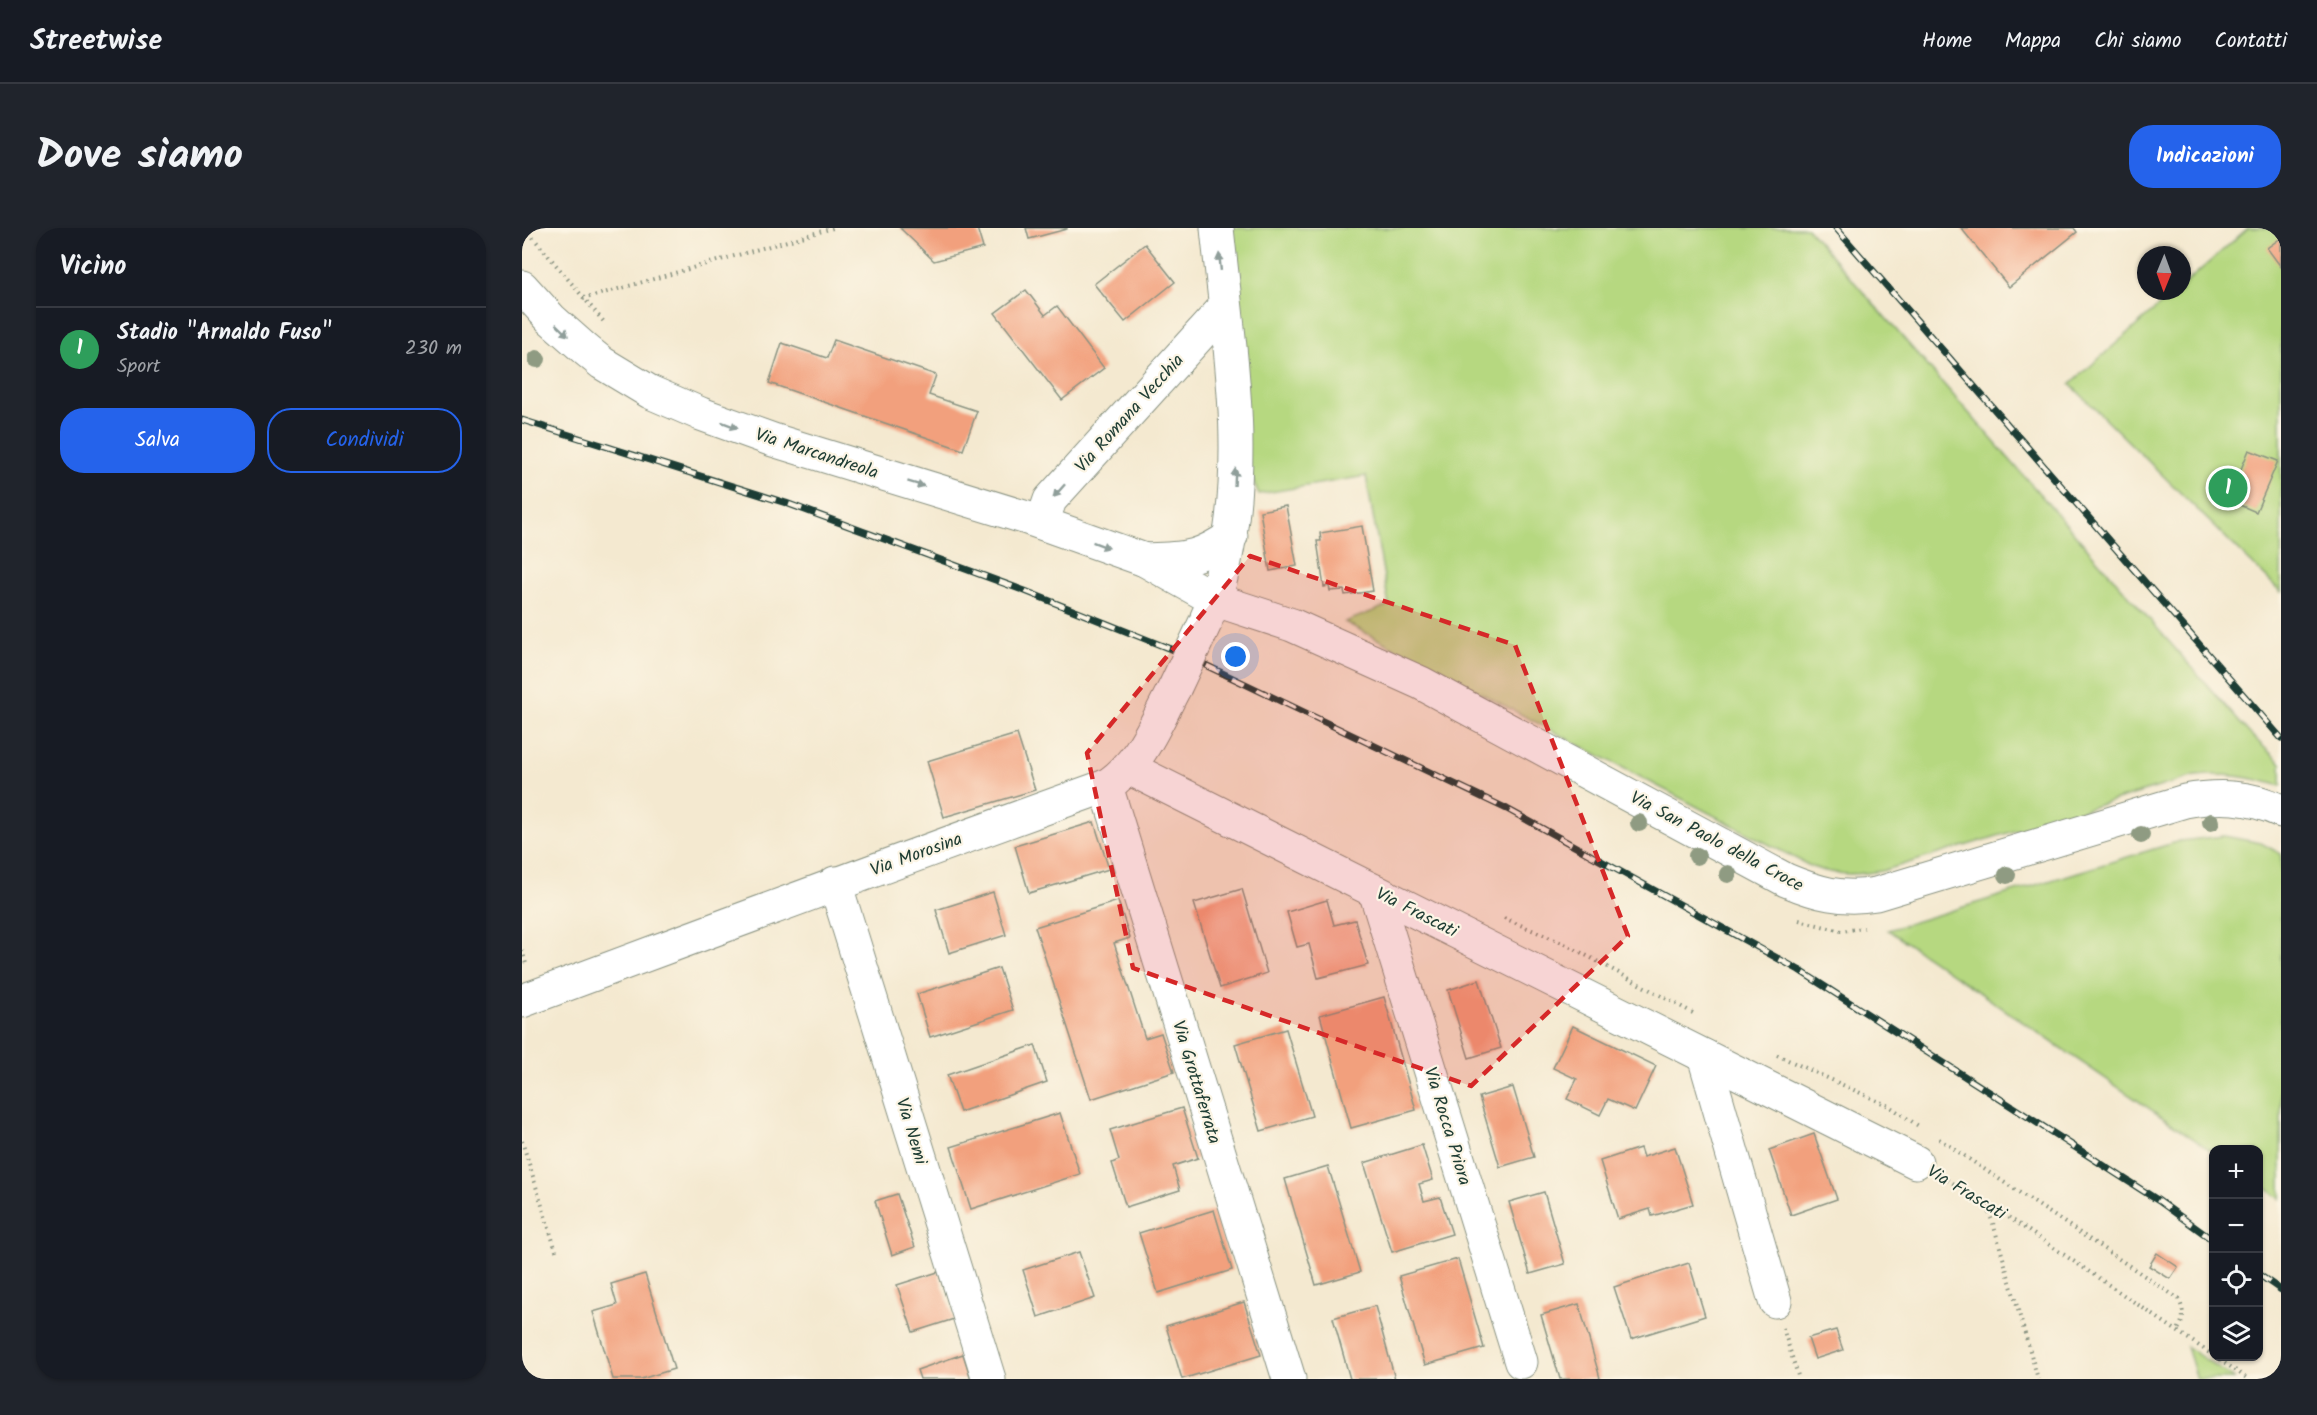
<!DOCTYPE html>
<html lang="it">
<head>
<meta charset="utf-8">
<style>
	:root { --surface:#171b24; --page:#20242c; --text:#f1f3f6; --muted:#9ea1a6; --line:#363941; --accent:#2563eb }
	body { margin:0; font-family:Kalam,sans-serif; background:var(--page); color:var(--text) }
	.controls { position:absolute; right:18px; bottom:18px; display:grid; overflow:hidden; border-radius:12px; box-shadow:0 2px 4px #0004 }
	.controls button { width:54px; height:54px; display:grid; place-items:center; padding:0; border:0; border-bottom:2px solid var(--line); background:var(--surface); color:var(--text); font:30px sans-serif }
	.compass { position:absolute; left:1615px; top:18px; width:54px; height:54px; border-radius:50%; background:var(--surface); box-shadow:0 2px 4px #0004; rotate:181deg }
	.you { position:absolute; left:714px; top:429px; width:21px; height:21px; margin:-15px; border:4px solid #fff; border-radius:50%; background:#1a73e8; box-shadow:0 0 0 9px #1a73e833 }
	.badge { display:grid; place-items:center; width:39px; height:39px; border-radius:50%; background:var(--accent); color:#fff; font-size:20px; font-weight:700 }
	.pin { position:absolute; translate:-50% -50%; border:3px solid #fff; box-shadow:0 2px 6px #0006 }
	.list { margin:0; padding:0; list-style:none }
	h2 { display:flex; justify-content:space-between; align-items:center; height:78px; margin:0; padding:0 24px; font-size:26px }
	h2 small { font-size:20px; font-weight:400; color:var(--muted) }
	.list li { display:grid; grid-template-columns:39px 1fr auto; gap:18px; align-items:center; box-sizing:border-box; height:84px; padding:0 24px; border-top:2px solid var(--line) }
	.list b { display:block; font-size:22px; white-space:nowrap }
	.list p { margin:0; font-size:20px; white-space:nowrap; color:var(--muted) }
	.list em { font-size:20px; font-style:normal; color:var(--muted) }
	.actions { display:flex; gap:12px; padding:18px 24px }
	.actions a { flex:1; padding:14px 0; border:2px solid var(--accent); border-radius:24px; text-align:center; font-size:21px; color:var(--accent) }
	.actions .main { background:var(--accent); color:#fff }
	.icon { flex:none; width:33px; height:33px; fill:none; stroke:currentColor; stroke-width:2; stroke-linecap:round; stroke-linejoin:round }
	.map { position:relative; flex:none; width:1759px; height:1151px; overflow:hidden; border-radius:24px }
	header { display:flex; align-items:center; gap:36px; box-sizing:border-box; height:84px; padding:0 30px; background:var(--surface); border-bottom:2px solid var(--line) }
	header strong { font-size:28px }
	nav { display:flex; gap:33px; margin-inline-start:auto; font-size:21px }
	.intro { display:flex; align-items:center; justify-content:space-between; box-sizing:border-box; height:144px; padding:0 36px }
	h1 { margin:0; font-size:42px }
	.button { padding:15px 27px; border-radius:24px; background:var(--accent); color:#fff; font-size:21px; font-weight:700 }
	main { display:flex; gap:36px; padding:0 36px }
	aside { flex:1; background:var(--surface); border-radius:24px; box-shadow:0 2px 4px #0004 }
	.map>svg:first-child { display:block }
	.green { fill:#b6d880; stroke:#6a8a5a; stroke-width:1.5 }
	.building { fill:#f2a07d }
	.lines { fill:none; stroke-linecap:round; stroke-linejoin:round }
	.street-casing { stroke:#8a9382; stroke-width:35 }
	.path { stroke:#8a9382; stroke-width:4; stroke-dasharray:1.5 4.5; stroke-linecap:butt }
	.street { stroke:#fff; stroke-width:33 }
	.rail-casing { stroke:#1f3d34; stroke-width:7 }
	.rail { stroke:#fcf5e5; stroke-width:4.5; stroke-dasharray:14; stroke-linecap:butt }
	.street-bridge-casing { stroke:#8a9382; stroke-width:35; stroke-linecap:butt }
	.street-bridge { stroke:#fff; stroke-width:33 }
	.tree { fill:#8f9b82 }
	.oneway { fill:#8f9e9a }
	.marked { fill:#d62828; fill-opacity:0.2; stroke:#d62828; stroke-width:4.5; stroke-dasharray:12 8; stroke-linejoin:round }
	.labels { text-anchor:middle; stroke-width:4.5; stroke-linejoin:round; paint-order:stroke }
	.street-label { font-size:18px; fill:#1f3d34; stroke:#fcf5e5 }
</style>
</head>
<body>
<header>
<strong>Streetwise</strong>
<nav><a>Home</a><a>Mappa</a><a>Chi siamo</a><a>Contatti</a></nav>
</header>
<div class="intro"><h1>Dove siamo</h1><a class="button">Indicazioni</a></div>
<main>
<aside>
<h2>Vicino<small></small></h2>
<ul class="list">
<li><span class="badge" style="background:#2e9e5b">1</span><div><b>Stadio &quot;Arnaldo Fuso&quot;</b><p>Sport</p></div><em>230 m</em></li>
</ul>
<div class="actions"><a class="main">Salva</a><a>Condividi</a></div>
</aside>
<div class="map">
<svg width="1759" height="1151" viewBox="0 0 1759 1151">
	<rect width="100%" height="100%" fill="#fcf5e5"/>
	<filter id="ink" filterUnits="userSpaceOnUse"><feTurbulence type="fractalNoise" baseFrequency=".0167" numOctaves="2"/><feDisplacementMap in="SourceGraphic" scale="12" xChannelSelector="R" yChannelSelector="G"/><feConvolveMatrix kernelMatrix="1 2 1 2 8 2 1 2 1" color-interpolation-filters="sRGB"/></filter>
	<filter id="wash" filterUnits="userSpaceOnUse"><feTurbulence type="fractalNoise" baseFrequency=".008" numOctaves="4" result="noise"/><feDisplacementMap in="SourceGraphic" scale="24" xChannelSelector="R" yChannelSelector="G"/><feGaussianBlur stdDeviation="1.35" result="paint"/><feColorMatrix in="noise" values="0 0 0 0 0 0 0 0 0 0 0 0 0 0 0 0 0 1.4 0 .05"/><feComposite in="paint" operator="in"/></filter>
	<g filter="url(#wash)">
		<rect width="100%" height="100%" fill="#f4e9d0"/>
		<g class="green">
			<path d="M 693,0 L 1285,0 L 1727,505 L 1759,535 L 1759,558 C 1729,549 1704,545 1673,548 L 1360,643 C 1333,647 1316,648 1290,639 L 823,394 L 867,377 L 844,248 L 737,266 L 714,215 Z"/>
			<polygon points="1726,0 1759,0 1759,364 1548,156 1654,63 1660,63 1660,58"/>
			<polygon points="1702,608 1739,615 1759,626 1759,971 1737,955 1736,922 1692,922 1691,924 1366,702 1658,613"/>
			<polygon points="1665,1119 1712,1151 1675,1151"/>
		</g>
		<g id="blocks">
			<g class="building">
				<polygon points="378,0 455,0 461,20 412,33"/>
				<polygon points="504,0 545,0 545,1 507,11"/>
				<polygon points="1439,0 1552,0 1555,4 1487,59"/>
				<polygon points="1759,10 1759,39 1745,20"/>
				<polygon points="623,16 653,54 603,94 572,56"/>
				<polygon points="504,62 523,87 535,78 582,140 540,172 473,85"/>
				<polygon points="312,112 414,147 407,167 455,183 441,222 247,155 260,115 305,130"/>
				<polygon points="1727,222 1756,233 1734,284 1706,272"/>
				<polygon points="764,278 775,338 748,343 738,283"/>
				<polygon points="840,298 851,363 823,367 822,362 808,363 807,358 802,359 795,313 799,313 798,305"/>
				<polygon points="495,506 513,562 422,589 405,533"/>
				<polygon points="572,594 587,641 507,665 493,618"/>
				<polygon points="720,661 745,745 698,760 672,675"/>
				<polygon points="471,664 484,707 427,725 414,682"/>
				<polygon points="805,672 812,697 833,692 846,737 796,750 787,716 775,719 765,684"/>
				<polygon points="596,673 608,710 592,715 623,810 639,805 652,844 569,871 513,699"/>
				<polygon points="477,740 491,782 408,809 395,766"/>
				<polygon points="957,752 979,820 947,830 926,762"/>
				<polygon points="862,769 894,882 829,900 798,787"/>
				<polygon points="1051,798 1134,838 1113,883 1086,871 1078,887 1045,871 1055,851 1031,840"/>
				<polygon points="764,801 790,888 739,903 713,816"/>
				<polygon points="513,817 525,854 438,884 425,847"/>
				<polygon points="991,859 1012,929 978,939 957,869"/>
				<polygon points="660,880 676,930 651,938 658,962 604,979 590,935 597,932 588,902"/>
				<polygon points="538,885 558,946 449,981 429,919"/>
				<polygon points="1292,906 1315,971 1269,987 1247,922"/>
				<polygon points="900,917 911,952 897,956 902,973 918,969 930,1006 870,1024 842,935"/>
				<polygon points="1153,919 1171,976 1130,988 1128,981 1096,991 1078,933 1118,920 1121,929"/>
				<polygon points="806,938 838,1044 794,1057 763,951"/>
				<polygon points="1022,964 1043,1036 1008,1046 987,974"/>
				<polygon points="375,966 393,1019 370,1027 353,973"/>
				<polygon points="692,982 710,1042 636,1065 617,1005"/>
				<polygon points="557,1024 573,1070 516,1089 501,1042"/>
				<polygon points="1635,1025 1656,1039 1648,1051 1627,1038"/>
				<polygon points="936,1031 962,1120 903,1137 877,1048"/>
				<polygon points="1167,1035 1183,1088 1109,1111 1092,1059"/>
				<polygon points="416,1044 432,1091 391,1104 375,1057"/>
				<polygon points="123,1046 152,1141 119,1151 91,1151 71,1084 95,1077 89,1056"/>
				<polygon points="722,1074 739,1127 660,1151 644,1098"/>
				<polygon points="1057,1076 1078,1150 1076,1151 1038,1151 1019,1087"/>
				<polygon points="853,1078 873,1151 828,1151 811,1090"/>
				<polygon points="1314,1102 1321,1122 1293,1131 1286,1110"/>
				<polygon points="441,1126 449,1151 398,1151 395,1142"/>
			</g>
		</g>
	</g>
	<g filter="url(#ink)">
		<use href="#blocks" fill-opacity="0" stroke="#8a9382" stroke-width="1.5"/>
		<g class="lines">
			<g class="street-casing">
				<g id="street">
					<path d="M 0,59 L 29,91 L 64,122 L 80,135 L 128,164 L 179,186 L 251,212 L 505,290 L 623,332 L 694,372 L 770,397 L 899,455 L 1264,652 C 1295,665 1320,672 1354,666 L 1663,573 C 1697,567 1728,568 1759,583"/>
					<polyline points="520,295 528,272 703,79"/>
					<path d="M 623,332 C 662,330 676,332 709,308"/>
					<path d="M 685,389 C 695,371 698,353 703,333 C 727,223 706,110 695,0"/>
					<polyline points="607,540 1394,934"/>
					<polyline points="584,558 767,1151"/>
					<polyline points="313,655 467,1151"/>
					<polyline points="853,663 999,1134"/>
					<path d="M 0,773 C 194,701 388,628 584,558 C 619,536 634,494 653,459"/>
					<polyline points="1182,828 1253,1073"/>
				</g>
			</g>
			<g class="path">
				<polyline points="3,0 82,94"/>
				<polyline points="61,71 311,0"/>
				<polyline points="982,690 1045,717 1171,785"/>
				<polyline points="1277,692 1319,703 1342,700"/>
				<polyline points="0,722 5,739"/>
				<polyline points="1255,827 1367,878 1398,899"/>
				<path d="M 1417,911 L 1657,1071 C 1662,1084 1663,1091 1655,1103"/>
				<polyline points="0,913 34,1023"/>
				<polyline points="1420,949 1461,972 1692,1128"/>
				<polyline points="1462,973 1471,995 1516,1151"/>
				<polyline points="1261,1100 1277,1151"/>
				<polyline points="1693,1128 1726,1151"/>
			</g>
			<use href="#street" class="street"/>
			<g class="rail-casing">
				<g id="rail">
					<polyline points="1314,0 1759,510"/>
					<polyline points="0,192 264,275 503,363 656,424 985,581 1277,742 1637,973 1692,1013"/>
					<polyline points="1736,1046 1759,1062"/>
				</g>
			</g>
			<use href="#rail" class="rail"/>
			<g class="street-bridge-casing">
				<polyline id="street-bridge" points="653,459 684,393"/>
			</g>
			<use href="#street-bridge" class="street-bridge"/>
		</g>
		<g class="tree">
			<circle cx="15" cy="131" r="9"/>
			<circle cx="1689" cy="594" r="9"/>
			<circle cx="1117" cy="595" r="9"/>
			<circle cx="1619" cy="607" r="9"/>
			<circle cx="1175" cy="628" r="9"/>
			<circle cx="1206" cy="646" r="9"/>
			<circle cx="1485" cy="647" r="9"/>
		</g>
		<defs><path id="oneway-solid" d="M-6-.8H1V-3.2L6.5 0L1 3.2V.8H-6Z" transform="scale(1.5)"/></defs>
		<g class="oneway">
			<use href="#oneway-solid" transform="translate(698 34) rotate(-96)"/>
			<use href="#oneway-solid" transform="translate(40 102) rotate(44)"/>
			<use href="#oneway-solid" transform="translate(208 197) rotate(20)"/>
			<use href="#oneway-solid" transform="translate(713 249) rotate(-87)"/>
			<use href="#oneway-solid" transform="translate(394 256) rotate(17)"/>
			<use href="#oneway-solid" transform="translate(537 263) rotate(132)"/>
			<use href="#oneway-solid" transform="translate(579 317) rotate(20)"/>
		</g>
	</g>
	<path class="marked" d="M 728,328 L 993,417 L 1106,708 L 949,858 L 611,740 L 565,525 Z"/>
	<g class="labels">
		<g class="street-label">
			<text transform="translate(607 185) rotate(-48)" y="6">Via Romana Vecchia</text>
			<text transform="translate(295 225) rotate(18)" y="6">Via Marcandreola</text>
			<text transform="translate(1195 613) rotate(28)" y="6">Via San Paolo della Croce</text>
			<text transform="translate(394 626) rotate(-20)" y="6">Via Morosina</text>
			<text transform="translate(895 684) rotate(27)" y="6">Via Frascati</text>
			<text transform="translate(675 854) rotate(73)" y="6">Via Grottaferrata</text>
			<text transform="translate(926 898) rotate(73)" y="6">Via Rocca Priora</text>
			<text transform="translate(390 903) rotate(73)" y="6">Via Nemi</text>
			<text transform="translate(1445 964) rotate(31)" y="6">Via Frascati</text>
		</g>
	</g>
</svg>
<div class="controls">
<button>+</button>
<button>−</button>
<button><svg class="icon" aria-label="locate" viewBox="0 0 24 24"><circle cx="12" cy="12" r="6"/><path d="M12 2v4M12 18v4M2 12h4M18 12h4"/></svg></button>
<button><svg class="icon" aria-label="layers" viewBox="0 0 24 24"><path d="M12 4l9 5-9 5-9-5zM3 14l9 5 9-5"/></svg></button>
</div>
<svg class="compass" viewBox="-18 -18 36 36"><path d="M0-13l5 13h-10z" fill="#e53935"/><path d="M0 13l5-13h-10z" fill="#9ea1a6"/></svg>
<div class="you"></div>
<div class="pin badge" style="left:1706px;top:260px;background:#2e9e5b">1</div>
</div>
</main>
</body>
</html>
